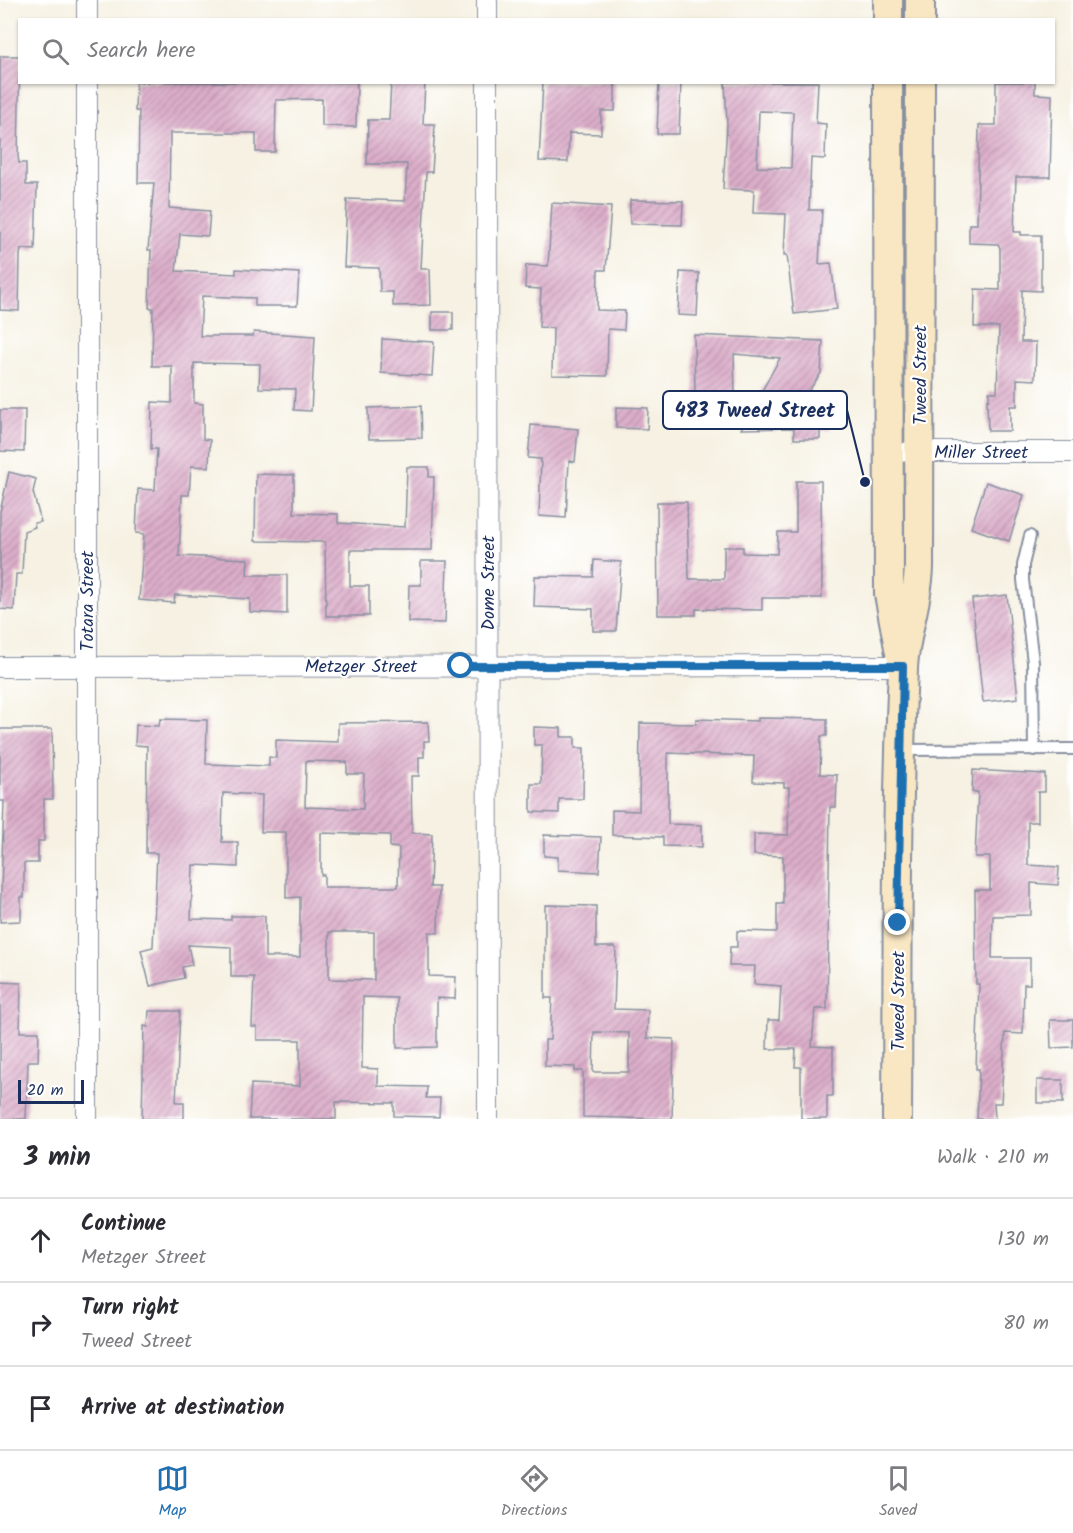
<!DOCTYPE html>
<html lang="en">
<head>
<meta charset="utf-8">
<style>
	:root { --surface:#fff; --page:#f2f2f3; --text:#2b2b33; --muted:#7c7c81; --line:#e1e1e2; --accent:#1f6fb2 }
	body { margin:0; font-family:Kalam,sans-serif; background:var(--page); color:var(--text) }
	.scale { position:absolute; left:18px; bottom:15px; width:66px; box-sizing:border-box; padding-left:6px; border:3px solid #1b2f5e; border-top:0; font-size:16px; line-height:21px; white-space:nowrap; color:#1b2f5e; -webkit-text-stroke:4px #fff; paint-order:stroke }
	.stop { position:absolute; width:18px; height:18px; margin:-14px; border:4px solid #1f6fb2; border-radius:50%; background:#fff }
	.stop.end { background:#1f6fb2; border-color:#fff; box-shadow:0 2px 6px #0008 }
	.list { margin:0; padding:0; list-style:none }
	h2 { display:flex; justify-content:space-between; align-items:center; height:78px; margin:0; padding:0 24px; font-size:26px }
	h2 small { font-size:20px; font-weight:400; color:var(--muted) }
	.list li { display:grid; grid-template-columns:39px 1fr auto; gap:18px; align-items:center; box-sizing:border-box; height:84px; padding:0 24px; border-top:2px solid var(--line) }
	.list b { display:block; font-size:22px; white-space:nowrap }
	.list p { margin:0; font-size:20px; white-space:nowrap; color:var(--muted) }
	.list em { font-size:20px; font-style:normal; color:var(--muted) }
	.icon { flex:none; width:33px; height:33px; fill:none; stroke:currentColor; stroke-width:2; stroke-linecap:round; stroke-linejoin:round }
	.map { position:relative; flex:none; width:1073px; height:1119px; overflow:hidden }
	.search { position:absolute; background:var(--surface); box-shadow:0 2px 4px #0004; left:18px; right:18px; top:18px; height:66px; display:flex; align-items:center; gap:15px; box-sizing:border-box; padding:0 21px; border-radius:0px; color:var(--muted); font-size:22px }
	.sheet { height:330px; background:var(--surface) }
	nav { display:flex; justify-content:space-around; align-items:center; box-sizing:border-box; height:84px; border-top:2px solid var(--line); background:var(--surface); font-size:16px; color:var(--muted) }
	nav a { display:grid; justify-items:center; gap:3px }
	nav .on { color:var(--accent) }
	.map>svg:first-child { display:block }
	.building { fill:url(#building-hatch); fill-rule:evenodd }
	.lines { fill:none; stroke-linecap:round; stroke-linejoin:round }
	.lane-casing { stroke:#8890a0; stroke-width:14 }
	.street-casing { stroke:#8890a0; stroke-width:22 }
	.secondary-casing { stroke:#8890a0; stroke-width:32 }
	.lane { stroke:#fff; stroke-width:10 }
	.street { stroke:#fff; stroke-width:20 }
	.secondary { stroke:#f9e7c3; stroke-width:28 }
	.route { stroke:#1f6fb2; stroke-width:8 }
	.labels { text-anchor:middle; stroke-width:4.5; stroke-linejoin:round; paint-order:stroke }
	.street-label { font-size:18px; fill:#1b2f5e; stroke:#fff }
	.leader { fill:none; stroke:#1b2f5e; stroke-width:2 }
	.callout-dot { fill:#1b2f5e; stroke:#fff; stroke-width:2 }
	.callout { fill:#fff; stroke:#1b2f5e; stroke-width:2 }
	.callout-label { font-size:20px; text-anchor:middle; font-weight:bold; fill:#1b2f5e }
</style>
</head>
<body>
<div class="map">
<svg width="1073" height="1119" viewBox="0 0 1073 1119">
	<defs>
		<pattern id="building-hatch" width="6" height="6" patternUnits="userSpaceOnUse" patternTransform="scale(1.5)"><rect width="6" height="6" fill="#ddaeca"/><path d="M-1 1l2-2M0 6l6-6M5 7l2-2" fill="none" stroke="#b28ea7"/></pattern>
	</defs>
	<rect width="100%" height="100%" fill="#fff"/>
	<filter id="ink" filterUnits="userSpaceOnUse"><feTurbulence type="fractalNoise" baseFrequency=".0167" numOctaves="2"/><feDisplacementMap in="SourceGraphic" scale="12" xChannelSelector="R" yChannelSelector="G"/><feConvolveMatrix kernelMatrix="1 2 1 2 8 2 1 2 1" color-interpolation-filters="sRGB"/></filter>
	<filter id="wash" filterUnits="userSpaceOnUse"><feTurbulence type="fractalNoise" baseFrequency=".008" numOctaves="4" result="noise"/><feDisplacementMap in="SourceGraphic" scale="24" xChannelSelector="R" yChannelSelector="G"/><feGaussianBlur stdDeviation="1.35" result="paint"/><feColorMatrix in="noise" values="0 0 0 0 0 0 0 0 0 0 0 0 0 0 0 0 0 1.4 0 .05"/><feComposite in="paint" operator="in"/></filter>
	<g filter="url(#wash)">
		<rect width="100%" height="100%" fill="#f6f1e2"/>
		<g id="blocks">
			<g class="building">
				<polygon points="0,56 20,56 18,156 19,163 26,163 26,185 37,185 35,250 21,249 20,255 19,311 0,310"/>
				<polygon points="136,82 357,82 356,127 322,126 322,99 276,100 275,152 256,152 256,133 170,133 169,208 210,211 208,236 180,234 176,271 236,274 236,269 299,273 297,306 255,306 255,298 202,296 200,336 253,336 254,332 315,336 311,411 294,410 295,389 259,388 260,364 194,363 194,403 203,404 203,439 210,440 209,467 191,466 189,495 182,495 179,556 248,559 247,575 287,575 287,614 250,612 250,599 175,595 174,603 139,600 144,534 136,533 138,489 155,490 157,449 151,449 152,402 172,403 172,366 152,366 153,308 149,308 151,250 148,250 154,183 138,183 139,111 135,111"/>
				<polygon points="391,82 425,82 423,124 435,124 432,172 426,172 421,269 430,269 431,305 393,306 393,292 380,292 379,268 344,267 347,199 405,201 407,164 367,164 368,120 389,120"/>
				<polygon points="543,82 615,82 615,111 601,111 601,134 569,133 568,162 539,161"/>
				<polygon points="659,82 681,82 679,134 657,134"/>
				<path d="M 725,82 L 818,82 L 816,123 L 826,124 L 825,159 L 811,158 L 809,210 L 822,210 L 819,264 L 831,263 L 837,309 L 794,314 L 787,255 L 784,255 L 786,214 L 753,213 L 754,190 L 723,189 L 727,124 ZM 759,111 L 793,112 L 791,168 L 757,167 Z"/>
				<polygon points="996,82 1035,82 1035,94 1052,95 1050,177 1016,177 1014,232 1021,232 1021,235 1041,235 1041,291 1022,290 1021,342 1036,342 1035,380 1017,379 1017,406 1010,406 1010,431 988,431 987,400 989,400 989,392 997,392 999,327 974,327 975,289 1000,290 1000,248 998,244 969,243 969,224 977,224 979,125 996,125"/>
				<polygon points="630,200 683,201 682,225 630,224"/>
				<polygon points="552,203 611,207 606,270 598,270 597,310 625,311 624,330 608,329 607,376 552,375 553,328 539,327 541,289 525,288 526,265 548,266"/>
				<polygon points="680,272 699,273 697,316 678,315"/>
				<rect x="432" y="312" width="21" height="18"/>
				<polygon points="694,335 823,341 821,373 800,404 830,404 830,430 820,430 820,439 794,439 794,428 741,429 780,358 734,354 735,395 695,396"/>
				<polygon points="382,339 434,342 432,376 381,373"/>
				<polygon points="421,406 422,438 369,439 368,408"/>
				<polygon points="616,407 648,408 647,429 616,428"/>
				<polygon points="0,410 25,410 24,452 0,451"/>
				<polygon points="531,425 578,429 575,462 569,461 566,518 539,516 541,459 528,458"/>
				<polygon points="407,467 429,467 429,477 434,477 432,550 350,550 350,586 369,586 369,616 326,616 325,542 255,541 256,474 294,475 294,513 338,514 338,523 405,527"/>
				<polygon points="9,472 36,479 33,492 41,522 34,523 35,527 24,531 22,574 16,574 14,610 0,609 0,512"/>
				<polygon points="796,481 821,481 822,598 762,598 762,610 696,609 696,615 658,615 657,502 687,502 689,579 724,579 724,547 743,547 743,553 777,554 778,532 796,532"/>
				<polygon points="986,482 1024,495 1009,541 971,528"/>
				<polygon points="594,560 621,562 616,631 593,631 593,609 534,607 535,576 593,577"/>
				<polygon points="421,561 447,561 445,623 408,622 409,585 421,585"/>
				<polygon points="1007,595 1018,698 983,702 972,599"/>
				<polygon points="758,718 827,719 827,736 821,736 820,774 837,775 836,807 830,807 827,1009 815,1009 812,1046 833,1047 833,1096 827,1096 827,1119 801,1119 801,1067 795,1067 796,1049 767,1049 768,1020 779,1020 781,986 754,984 755,966 729,966 730,947 737,947 737,931 777,932 777,904 783,904 783,856 754,855 754,834 788,835 789,787 784,787 784,783 753,782 754,756 668,753 668,824 702,825 702,847 663,846 663,837 612,835 612,810 639,811 640,723 696,724 696,719 758,721"/>
				<path d="M 160,719 L 207,720 L 206,764 L 269,766 L 269,757 L 276,758 L 276,740 L 338,742 L 338,723 L 428,722 L 429,741 L 424,741 L 424,757 L 419,757 L 419,776 L 411,776 L 412,833 L 432,834 L 430,887 L 439,887 L 438,933 L 429,932 L 429,976 L 456,977 L 455,999 L 437,998 L 437,1047 L 397,1048 L 397,998 L 363,997 L 362,1068 L 378,1069 L 378,1086 L 427,1087 L 426,1098 L 440,1098 L 439,1117 L 394,1116 L 394,1103 L 336,1102 L 336,1119 L 249,1119 L 251,1084 L 300,1086 L 300,1040 L 257,1040 L 257,1027 L 252,1027 L 254,977 L 231,977 L 231,947 L 188,945 L 192,965 L 182,967 L 184,978 L 150,986 L 141,950 L 153,947 L 157,853 L 146,853 L 147,746 L 135,745 L 136,725 L 159,726 ZM 306,761 L 347,762 L 347,774 L 364,774 L 363,809 L 305,807 ZM 223,793 L 262,795 L 261,832 L 286,832 L 286,898 L 300,897 L 300,957 L 265,957 L 265,916 L 231,916 L 231,920 L 191,919 L 193,865 L 238,867 L 238,842 L 222,842 ZM 321,833 L 390,835 L 390,847 L 399,848 L 398,887 L 324,887 L 324,875 L 321,875 ZM 329,932 L 374,932 L 374,980 L 329,979 Z"/>
				<polygon points="534,727 561,728 561,737 575,737 575,748 584,748 583,799 559,799 559,813 531,812 531,784 541,784 542,745 534,745"/>
				<polygon points="0,729 52,729 53,799 44,799 44,841 38,841 38,863 24,863 24,897 21,897 21,921 0,922 4,801 0,801"/>
				<polygon points="973,770 1045,774 1045,792 1038,792 1038,822 1028,822 1028,865 1059,867 1058,885 1031,883 1031,915 993,916 992,958 1030,958 1030,984 1024,984 1023,1034 1005,1033 1001,1103 994,1103 995,1119 977,1119 979,1069 976,1069 979,984 976,984 975,890 990,890 990,857 975,857 978,792 972,792"/>
				<polygon points="544,835 601,837 599,872 558,870 558,857 544,856"/>
				<path d="M 545,905 L 596,906 L 596,947 L 615,947 L 616,949 L 614,1009 L 648,1010 L 647,1038 L 674,1039 L 672,1119 L 583,1117 L 583,1071 L 575,1071 L 575,1067 L 545,1066 L 545,1040 L 550,1040 L 552,998 L 545,998 ZM 594,1032 L 629,1033 L 629,1072 L 593,1072 Z"/>
				<polygon points="0,982 21,983 20,1032 39,1032 38,1061 28,1061 26,1119 0,1119"/>
				<polygon points="149,1011 180,1011 176,1102 184,1102 184,1119 142,1119 144,1026 148,1027"/>
				<polygon points="1050,1020 1073,1020 1073,1047 1051,1048"/>
				<rect x="1037" y="1080" width="26" height="23"/>
			</g>
		</g>
	</g>
	<g filter="url(#ink)">
		<use href="#blocks" fill-opacity="0" stroke="#8890a0" stroke-width="1.5"/>
		<g class="lines">
			<g class="lane-casing">
				<g id="lane">
					<polyline points="1030,536 1023,565 1023,580 1033,662 1034,750"/>
					<polyline points="902,750 1073,749"/>
				</g>
			</g>
			<g class="street-casing">
				<g id="street">
					<polyline points="87,0 87,20"/>
					<polyline points="487,0 487,20"/>
					<polyline points="487,82 488,1119"/>
					<polyline points="908,452 1073,452"/>
					<polyline points="0,667 903,666"/>
					<polyline points="87,1119 87,82"/>
				</g>
			</g>
			<g class="secondary-casing">
				<g id="secondary">
					<polyline points="888,0 888,20"/>
					<polyline points="920,0 920,20"/>
					<polyline points="888,82 889,594 900,653"/>
					<path d="M 897,1119 C 898,969 896,819 903,669 C 904,635 918,602 919,567 L 920,82"/>
				</g>
			</g>
			<use href="#lane" class="lane"/>
			<use href="#street" class="street"/>
			<use href="#secondary" class="secondary"/>
		</g>
	</g>
	<g class="lines" filter="url(#ink)">
		<polyline class="route" points="461,666 903,666 898,923"/>
	</g>
	<g class="labels">
		<g class="street-label">
			<text transform="translate(920 375) rotate(-90)" y="6">Tweed Street</text>
			<text x="981" y="458">Miller Street</text>
			<text transform="translate(488 583) rotate(-90)" y="6">Dome Street</text>
			<text transform="translate(87 601) rotate(-90)" y="6">Totara Street</text>
			<text x="361" y="672">Metzger Street</text>
			<text transform="translate(898 1001) rotate(-90)" y="6">Tweed Street</text>
		</g>
	</g>
	<path class="leader" d="M865 482L847 410"/>
	<circle class="callout-dot" cx="865" cy="482" r="6"/>
	<rect class="callout" x="663" y="391" width="184" height="38" rx="6"/>
	<g class="callout-label">
		<text x="755" y="417">483 Tweed Street</text>
	</g>
</svg>
<div class="scale">20 m</div>
<div class="stop" style="left:461px;top:666px"></div>
<div class="stop end" style="left:898px;top:923px"></div>
<div class="search"><svg class="icon" aria-label="search" viewBox="0 0 24 24"><circle cx="10" cy="10" r="6"/><path d="M15 15l6 6"/></svg>Search here</div>
</div>
<section class="sheet">
<h2>3 min<small>Walk · 210 m</small></h2>
<ul class="list">
<li><svg class="icon" aria-label="ahead" viewBox="0 0 24 24"><path d="M12 20V5M6 11l6-6 6 6"/></svg><div><b>Continue</b><p>Metzger Street</p></div><em>130 m</em></li>
<li><svg class="icon" aria-label="right" viewBox="0 0 24 24"><path d="M7 20v-9h11M14 6l5 5-5 5"/></svg><div><b>Turn right</b><p>Tweed Street</p></div><em>80 m</em></li>
<li><svg class="icon" aria-label="arrive" viewBox="0 0 24 24"><path d="M6 21V4h12l-3 4 3 4H6"/></svg><div><b>Arrive at destination</b></div></li>
</ul>
</section>
<nav>
<a class="on"><svg class="icon" aria-label="map" viewBox="0 0 24 24"><path d="M3 6l6-2 6 2 6-2v14l-6 2-6-2-6 2zM9 4v14M15 6v14"/></svg>Map</a>
<a><svg class="icon" aria-label="directions" viewBox="0 0 24 24"><path d="M12 3l9 9-9 9-9-9zM9 14v-3h6M13 9l2 2-2 2"/></svg>Directions</a>
<a><svg class="icon" aria-label="saved" viewBox="0 0 24 24"><path d="M7 4h10v16l-5-4-5 4z"/></svg>Saved</a>
</nav>
</body>
</html>
